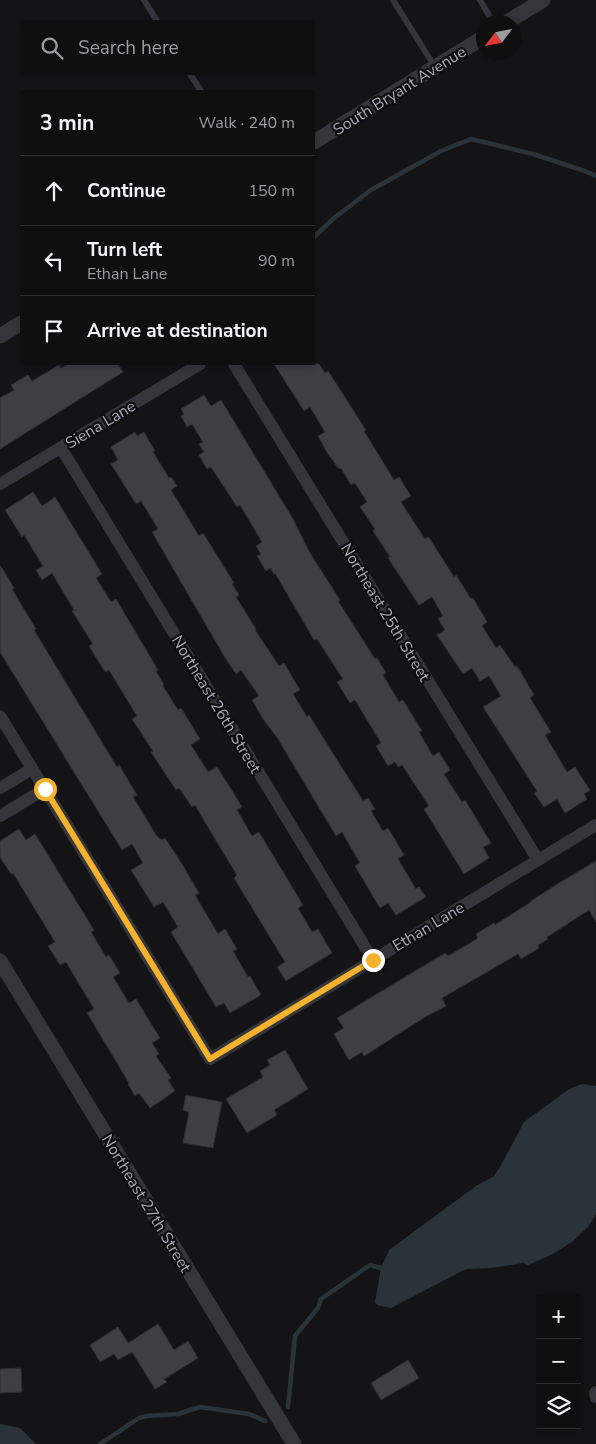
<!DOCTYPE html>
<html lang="en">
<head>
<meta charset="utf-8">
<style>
	:root { --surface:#0f0f10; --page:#1d1d1e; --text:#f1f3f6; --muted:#9b9c9f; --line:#2f2f30 }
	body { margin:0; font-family:"Nunito Sans",sans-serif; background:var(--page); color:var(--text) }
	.controls { position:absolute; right:15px; bottom:15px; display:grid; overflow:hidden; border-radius:0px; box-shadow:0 2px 8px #0003 }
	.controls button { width:45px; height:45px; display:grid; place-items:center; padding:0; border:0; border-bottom:1px solid var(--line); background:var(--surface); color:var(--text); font:25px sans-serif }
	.compass { position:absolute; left:476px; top:15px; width:45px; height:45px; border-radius:50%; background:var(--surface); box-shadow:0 2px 8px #0003; rotate:238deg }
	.stop { position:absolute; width:15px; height:15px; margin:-11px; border:4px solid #f5b32d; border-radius:50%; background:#fff }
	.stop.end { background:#f5b32d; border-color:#fff; box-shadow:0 1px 5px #0008 }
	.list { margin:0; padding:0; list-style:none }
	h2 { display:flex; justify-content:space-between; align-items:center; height:65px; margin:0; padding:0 20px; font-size:21px }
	h2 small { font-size:16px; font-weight:400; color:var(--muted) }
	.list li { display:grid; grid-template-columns:32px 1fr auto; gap:15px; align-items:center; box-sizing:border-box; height:70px; padding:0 20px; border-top:1px solid var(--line) }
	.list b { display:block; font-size:19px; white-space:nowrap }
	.list p { margin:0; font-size:16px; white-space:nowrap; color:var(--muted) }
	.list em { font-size:16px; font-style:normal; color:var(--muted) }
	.icon { flex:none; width:28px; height:28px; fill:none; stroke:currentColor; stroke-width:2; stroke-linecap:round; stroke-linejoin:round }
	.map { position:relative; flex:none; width:596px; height:1444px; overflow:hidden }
	.search { position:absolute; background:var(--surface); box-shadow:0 2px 8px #0003; left:20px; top:20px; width:295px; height:55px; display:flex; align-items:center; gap:12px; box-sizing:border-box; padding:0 18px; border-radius:0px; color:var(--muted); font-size:19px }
	.panel { position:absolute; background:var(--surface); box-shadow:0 2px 8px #0003; left:20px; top:90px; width:295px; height:275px; border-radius:0px }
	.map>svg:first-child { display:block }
	.water { fill:#2a333a }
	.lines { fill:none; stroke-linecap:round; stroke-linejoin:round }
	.stream { stroke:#2a333a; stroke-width:4.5 }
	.building { fill:#3e3f43; stroke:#2e2e32 }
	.service { stroke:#35363b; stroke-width:6 }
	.minor { stroke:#35363b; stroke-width:12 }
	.tertiary { stroke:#35363b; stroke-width:15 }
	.route { stroke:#f5b32d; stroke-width:6 }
	.labels { text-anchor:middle; stroke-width:4.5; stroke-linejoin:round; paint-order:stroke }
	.street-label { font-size:16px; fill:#a5aab6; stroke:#0f0f11 }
</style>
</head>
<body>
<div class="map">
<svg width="596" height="1444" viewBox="0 0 596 1444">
	<rect width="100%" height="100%" fill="#141416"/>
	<g class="water">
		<polygon points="582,1084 596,1086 596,1214 588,1227 572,1242 551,1255 528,1265 523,1263 492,1268 466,1269 391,1308 377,1305 375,1302 381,1268 389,1250 476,1186 494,1176 500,1167 524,1122 569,1089"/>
		<polygon points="0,1424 20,1428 36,1444 0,1444"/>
	</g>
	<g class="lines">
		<g class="stream">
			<polyline points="314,237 334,218 371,190 441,151 471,139 533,154 585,171 596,176"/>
			<polyline points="288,1407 295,1336 318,1308 321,1299 370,1265 381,1268 385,1266"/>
			<polyline points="100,1444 139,1418 146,1416 178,1414 200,1407 249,1414 265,1421"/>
		</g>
	</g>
	<g class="building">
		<polygon points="69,364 118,364 123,372 0,449 0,398 14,390 11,385 28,375 32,381 59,365 61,368"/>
		<polygon points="274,364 319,364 325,373 328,371 366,430 364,431 394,480 399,477 411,496 401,502 425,539 428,537 430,539 454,577 456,575 471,599 473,598 487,622 482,626 496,648 500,645 515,667 517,666 534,695 530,698 551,732 545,735 567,772 575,767 590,790 584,794 587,799 565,813 557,799 544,807 534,793 537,791 483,707 501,696 489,676 480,681 472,668 463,674 437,635 445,630 438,619 443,616 432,597 419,605 392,564 388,558 390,557 373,531 375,529 360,507 367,502 355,483 351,485 341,468 339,469 328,454 318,436 325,432 310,407 304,411"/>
		<polygon points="204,395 211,406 221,400 293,519 310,553 340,600 338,601 375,659 377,658 386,673 383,675 399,702 403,700 422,731 419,732 433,756 439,752 450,770 444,774 462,802 465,800 491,843 483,847 489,858 464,874 424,809 429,806 402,765 398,767 395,762 388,766 376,746 381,743 355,700 350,703 337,682 343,679 317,639 314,640 275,573 274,574 270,568 266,571 257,556 261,554 256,546 262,542 240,505 237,507 211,467 207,469 199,455 204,452 199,444 203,442 192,424 187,427 181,416 184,414 181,409"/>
		<polygon points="135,432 137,436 144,432 155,451 153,452 169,478 171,477 177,486 171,490 199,536 203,533 234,583 232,584 239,595 236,597 256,629 255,630 279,666 284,663 300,690 293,694 307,717 309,715 363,801 368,798 375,809 371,811 383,831 388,828 404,855 398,859 416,889 419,887 426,897 396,915 388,903 380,908 355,866 360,863 342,832 336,836 278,739 263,719 252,700 259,696 241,670 236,674 224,656 152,532 158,529 141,501 136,504 111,464 118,460 111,447"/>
		<polygon points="33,492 42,506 55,497 102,574 96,578 111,602 116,599 158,670 156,671 164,685 163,686 178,710 181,708 200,739 191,745 208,772 217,767 231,789 242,807 237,810 252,836 259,832 303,905 298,908 312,932 318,929 332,953 286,981 277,967 285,962 234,878 237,875 215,839 195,805 192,807 179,788 176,790 151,752 153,751 132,719 137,716 109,670 105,672 89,646 93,644 72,611 74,610 52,573 42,580 36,570 43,566 24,535 22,537 5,510"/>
		<polygon points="0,565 14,588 12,589 36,629 34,630 117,767 119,765 137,795 133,797 156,835 161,840 165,838 182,864 199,893 195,895 218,934 225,929 237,949 233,951 248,977 250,976 261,995 230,1013 224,1003 216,1007 171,932 178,927 163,902 154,907 131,870 143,863 132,844 122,850 0,652"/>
		<polygon points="19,829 26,840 35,834 94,930 91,932 106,957 109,955 120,973 113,977 129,1003 136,999 160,1038 152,1043 159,1054 156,1056 171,1078 168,1080 175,1091 150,1108 139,1093 135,1096 128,1084 129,1083 87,1013 94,1009 66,962 60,965 48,946 55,942 13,873 11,874 0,857 0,841"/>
		<polygon points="596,861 596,922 589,910 547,937 548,939 538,945 539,948 521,959 518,954 442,998 446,1006 425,1017 364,1056 362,1052 349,1060 334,1034 344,1028 337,1018 445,953 448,956 467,945 478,938 476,934 494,923 495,925 531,902 531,901 559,883"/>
		<polygon points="285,1050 308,1089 274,1110 277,1115 247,1133 226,1099 263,1077 260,1071 270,1065 267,1060"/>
		<polygon points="186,1095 222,1102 213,1148 183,1143 189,1112 183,1110"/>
		<polygon points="158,1324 174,1350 188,1341 198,1358 164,1379 167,1382 155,1389 132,1352 118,1360 114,1354 100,1362 90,1345 118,1327 128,1343"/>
		<polygon points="408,1360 419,1378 381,1400 371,1383"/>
		<polygon points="21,1368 22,1392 0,1393 0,1369"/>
	</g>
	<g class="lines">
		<g class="service">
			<polyline points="144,0 157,21"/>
			<polyline points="393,0 435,67"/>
			<polyline points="480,0 493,22"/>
			<polyline points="190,74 201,91"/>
		</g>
		<g class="minor">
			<polyline points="234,364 538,860"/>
			<polyline points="61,448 373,960"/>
			<polyline points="0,484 200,364"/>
			<polyline points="0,716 210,1059 596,825"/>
			<polyline points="0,788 32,769"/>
			<polyline points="0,816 45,789"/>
			<polyline points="596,1392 595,1393 596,1397"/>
		</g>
		<g class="tertiary">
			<polyline points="507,22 543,0"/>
			<polyline points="314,142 484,37"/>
			<polyline points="0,336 21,323"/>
			<polyline points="0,961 294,1444"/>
		</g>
	</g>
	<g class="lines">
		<polyline class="route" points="45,789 210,1059 373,960"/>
	</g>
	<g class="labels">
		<g class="street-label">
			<text transform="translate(399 90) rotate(-32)" y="6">South Bryant Avenue</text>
			<text transform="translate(100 424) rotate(-31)" y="6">Siena Lane</text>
			<text transform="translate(386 612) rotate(59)" y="6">Northeast 25th Street</text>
			<text transform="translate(217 704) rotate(59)" y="6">Northeast 26th Street</text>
			<text transform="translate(428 926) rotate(-31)" y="6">Ethan Lane</text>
			<text transform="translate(147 1203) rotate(59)" y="6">Northeast 27th Street</text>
		</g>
	</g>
</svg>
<div class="controls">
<button>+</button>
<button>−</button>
<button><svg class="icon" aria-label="layers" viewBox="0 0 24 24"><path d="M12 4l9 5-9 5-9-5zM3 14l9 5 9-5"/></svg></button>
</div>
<svg class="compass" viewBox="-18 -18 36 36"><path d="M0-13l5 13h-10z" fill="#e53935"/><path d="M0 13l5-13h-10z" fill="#9b9c9f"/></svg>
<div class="stop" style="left:45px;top:789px"></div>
<div class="stop end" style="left:373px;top:960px"></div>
<div class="search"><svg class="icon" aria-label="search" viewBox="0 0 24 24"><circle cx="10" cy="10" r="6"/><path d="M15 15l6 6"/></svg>Search here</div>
<section class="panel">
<h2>3 min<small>Walk · 240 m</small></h2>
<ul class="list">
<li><svg class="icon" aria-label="ahead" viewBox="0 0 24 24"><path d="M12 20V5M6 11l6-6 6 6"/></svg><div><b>Continue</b></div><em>150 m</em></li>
<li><svg class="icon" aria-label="left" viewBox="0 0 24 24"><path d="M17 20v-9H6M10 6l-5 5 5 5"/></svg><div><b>Turn left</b><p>Ethan Lane</p></div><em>90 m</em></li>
<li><svg class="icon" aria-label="arrive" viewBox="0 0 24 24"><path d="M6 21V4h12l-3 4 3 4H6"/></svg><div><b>Arrive at destination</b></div></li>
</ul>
</section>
</div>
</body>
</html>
